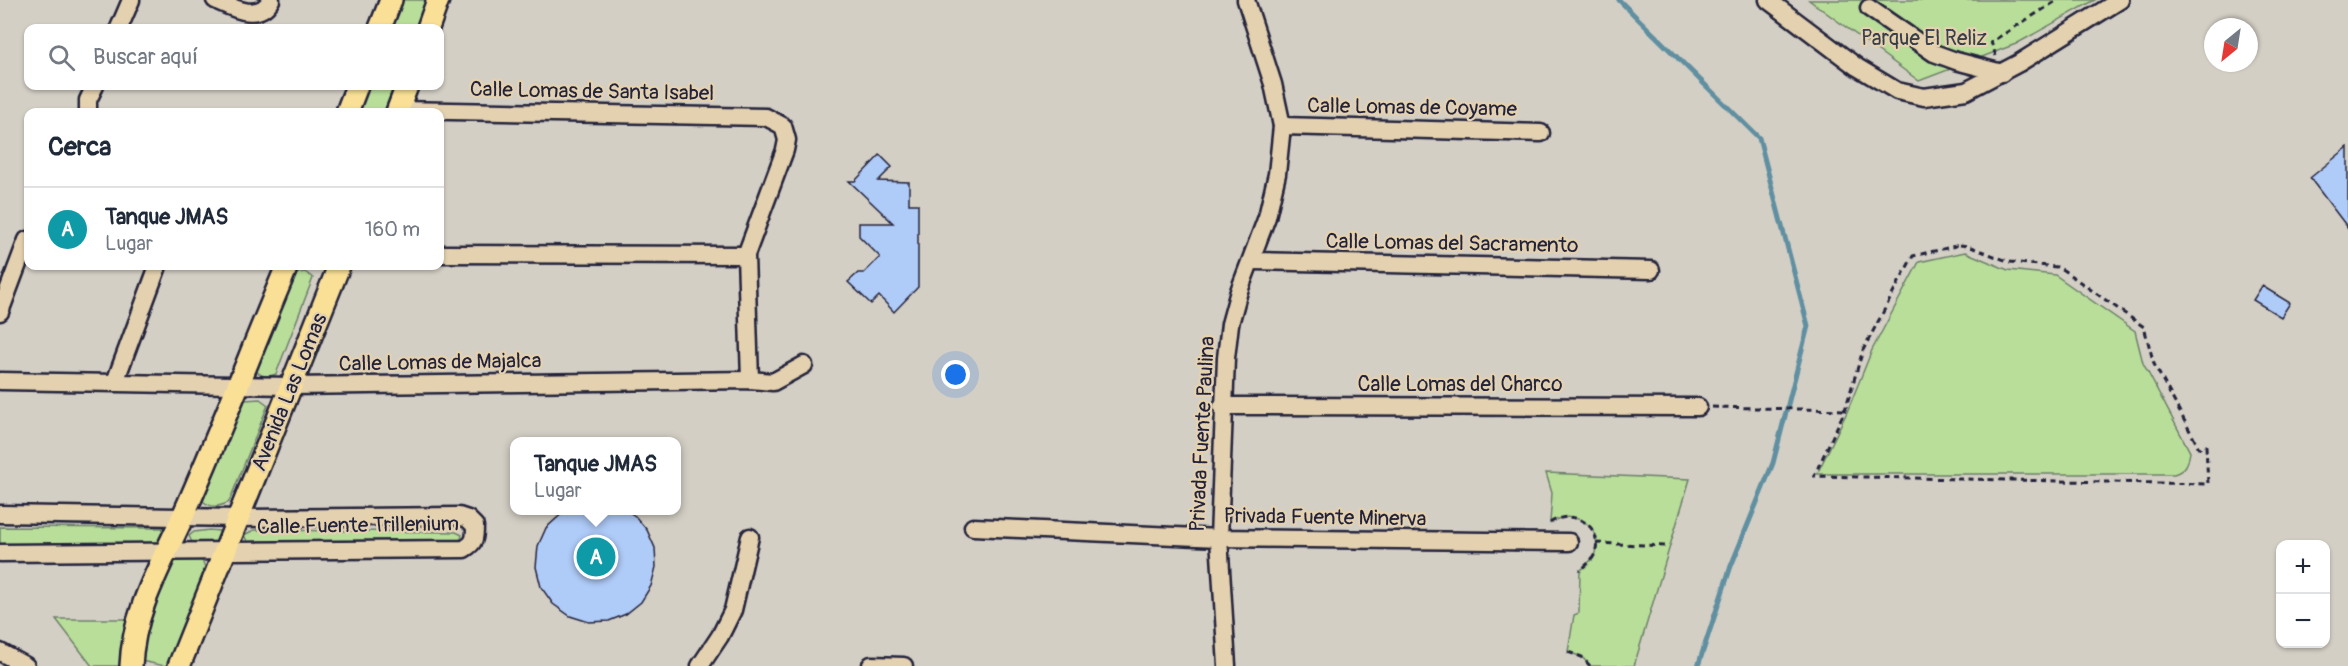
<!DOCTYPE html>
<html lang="es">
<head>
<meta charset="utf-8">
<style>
	:root { --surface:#fff; --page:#f6f6f7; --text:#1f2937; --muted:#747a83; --line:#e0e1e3; --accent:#ea580c }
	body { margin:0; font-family:Pangolin,sans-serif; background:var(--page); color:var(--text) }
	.controls { position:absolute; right:18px; bottom:18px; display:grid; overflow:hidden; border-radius:12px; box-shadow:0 2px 4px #0004 }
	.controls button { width:54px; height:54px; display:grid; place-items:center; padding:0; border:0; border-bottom:2px solid var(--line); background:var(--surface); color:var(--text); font:30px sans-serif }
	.compass { position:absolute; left:2204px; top:18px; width:54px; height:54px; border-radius:50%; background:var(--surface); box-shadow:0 2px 4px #0004; rotate:210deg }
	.you { position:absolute; left:956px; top:375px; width:21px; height:21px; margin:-15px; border:4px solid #fff; border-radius:50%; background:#1a73e8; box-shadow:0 0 0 9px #1a73e833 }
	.badge { display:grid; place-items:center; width:39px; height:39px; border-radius:50%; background:var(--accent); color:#fff; font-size:20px; font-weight:700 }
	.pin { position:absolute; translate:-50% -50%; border:3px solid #fff; box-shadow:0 2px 6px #0006 }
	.popup { position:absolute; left:510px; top:437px; width:171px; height:78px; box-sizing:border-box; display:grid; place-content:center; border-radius:12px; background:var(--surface); filter:drop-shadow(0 2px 4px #0005); font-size:20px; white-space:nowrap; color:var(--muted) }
	.popup b { font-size:22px; color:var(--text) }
	.popup::after { content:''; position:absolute; left:50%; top:100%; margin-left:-12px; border:12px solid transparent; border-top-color:var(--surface) }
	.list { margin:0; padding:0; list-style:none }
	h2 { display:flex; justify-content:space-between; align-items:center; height:78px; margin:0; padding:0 24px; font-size:26px }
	h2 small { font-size:20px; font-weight:400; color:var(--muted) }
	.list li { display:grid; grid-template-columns:39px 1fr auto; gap:18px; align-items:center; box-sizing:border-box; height:84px; padding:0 24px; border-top:2px solid var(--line) }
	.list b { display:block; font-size:22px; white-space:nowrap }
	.list p { margin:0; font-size:20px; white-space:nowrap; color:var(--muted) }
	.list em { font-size:20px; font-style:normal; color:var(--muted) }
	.icon { flex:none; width:33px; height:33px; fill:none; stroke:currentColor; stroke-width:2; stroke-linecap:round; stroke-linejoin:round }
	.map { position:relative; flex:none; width:2348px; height:666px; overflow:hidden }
	.search { position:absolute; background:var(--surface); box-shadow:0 2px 4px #0004; left:24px; top:24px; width:420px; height:66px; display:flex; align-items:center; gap:15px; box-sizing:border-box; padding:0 21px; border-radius:12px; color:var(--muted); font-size:22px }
	.panel { position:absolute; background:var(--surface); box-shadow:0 2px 4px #0004; left:24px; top:108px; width:420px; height:162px; border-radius:12px }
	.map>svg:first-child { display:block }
	.green { fill:#b8de99; stroke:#6d806a; stroke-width:1.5 }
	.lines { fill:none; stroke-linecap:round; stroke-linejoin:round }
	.stream { stroke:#5f8fa0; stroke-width:5 }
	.building { fill:#afcbf8; stroke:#22223b; stroke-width:1.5 }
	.minor-casing { stroke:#22223b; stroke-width:21 }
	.major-casing { stroke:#22223b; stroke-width:26 }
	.path { stroke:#22223b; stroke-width:3; stroke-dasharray:6 4.5; stroke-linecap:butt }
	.minor { stroke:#e4d1af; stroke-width:16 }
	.major { stroke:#fadf96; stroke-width:21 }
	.labels { text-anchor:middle; stroke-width:4.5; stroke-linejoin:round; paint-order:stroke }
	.park-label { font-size:21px; fill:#383e49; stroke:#e4d1af }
	.street-label { font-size:21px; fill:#22223b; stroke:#e4d1af }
</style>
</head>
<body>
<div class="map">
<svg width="2348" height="666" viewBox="0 0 2348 666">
	<rect width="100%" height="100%" fill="#d4cfc5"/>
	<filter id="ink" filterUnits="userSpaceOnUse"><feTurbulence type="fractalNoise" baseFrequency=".0167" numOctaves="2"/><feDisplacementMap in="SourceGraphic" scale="12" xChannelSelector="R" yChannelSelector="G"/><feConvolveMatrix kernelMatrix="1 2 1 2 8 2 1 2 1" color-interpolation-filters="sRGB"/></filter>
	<g filter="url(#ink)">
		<g class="green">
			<polygon points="399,0 426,0 415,28 388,28"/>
			<polygon points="1809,0 2095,0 2016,44 1919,81"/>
			<polygon points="365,86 394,86 384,112 355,112"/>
			<path d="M 1965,252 L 2008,270 L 2055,275 L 2135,331 L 2143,363 L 2190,452 C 2188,464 2186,470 2174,474 L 1817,474 L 1847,412 L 1872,350 L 1919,262 Z"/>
			<path d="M 305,272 L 313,278 L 276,374 C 268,377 262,377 256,371 L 256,364 L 291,274 Z"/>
			<path d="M 260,399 L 268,405 L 229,502 C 220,507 211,509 203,501 L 239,407 L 245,400 Z"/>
			<path d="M 1546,473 L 1690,479 L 1634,666 L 1590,666 L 1582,657 L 1568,652 L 1574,615 L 1579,613 L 1580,571 C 1585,566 1593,560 1595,553 C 1604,526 1572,507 1550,523 L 1552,493 Z"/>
			<polygon points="0,527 165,528 169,533 162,546 0,547"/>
			<polygon points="209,530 219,531 221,539 212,544 193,544 189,536 194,532"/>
			<polygon points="254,530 456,532 462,535 461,539 456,541 248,543 244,535"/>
			<polygon points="196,559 202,560 206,570 171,663 165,666 141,661 138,659 166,561"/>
			<polygon points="56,619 126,619 120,666 92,666"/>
		</g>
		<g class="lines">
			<polyline class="stream" points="1619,0 1759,138 1808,326 1773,463 1731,566 1698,666"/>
		</g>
		<g class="building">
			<polygon points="2348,147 2348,228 2310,178"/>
			<polygon points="880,155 892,167 878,181 909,182 909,204 918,204 918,287 894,312 879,296 871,304 848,282 858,273 864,273 880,257 859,236 859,223 893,223 849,181 855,181"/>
			<polygon points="2262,286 2290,303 2281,317 2253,300"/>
			<polygon points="566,510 626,510 635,516 647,530 655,548 656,567 651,586 641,602 626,614 609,621 589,622 570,616 553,604 541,587 536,567 538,546 546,528"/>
		</g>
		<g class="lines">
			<g class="minor-casing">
				<g id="minor">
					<path d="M 215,0 C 233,8 258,22 271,0"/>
					<polyline points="1768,0 1857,67 1897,91 1924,97 1966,91 2019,63 2120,0"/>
					<polyline points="1869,8 1934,53 1956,61 2002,73"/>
					<polyline points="119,28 131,0"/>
					<polyline points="398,110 766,117 783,126 787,140 785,150 746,255 750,380"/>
					<polyline points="88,112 88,100 95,86"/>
					<polyline points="1282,126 1541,133"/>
					<polyline points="440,254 746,255"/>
					<polyline points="1252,261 1651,270"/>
					<polyline points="0,312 27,240"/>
					<polyline points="0,381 291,386 750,380 773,382 804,365"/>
					<polyline points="115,382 158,266"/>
					<polyline points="1222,406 1698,407"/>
					<path d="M 0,514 L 239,518 L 459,516 L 468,519 L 475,526 C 475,538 475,543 464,549 L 0,553"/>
					<polyline points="973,527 1219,538 1569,542"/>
					<polyline points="0,652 26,666"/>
					<polyline points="871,665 904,666"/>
					<polyline points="700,666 720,636 733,610 750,537"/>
					<polyline points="1227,666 1219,538 1226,358 1230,324 1239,291 1267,217 1277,174 1282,126 1273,84 1246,0"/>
				</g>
			</g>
			<g class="major-casing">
				<g id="major">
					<polyline points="380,28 391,0"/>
					<polyline points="428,28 438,0"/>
					<polyline points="347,112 357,86"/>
					<polyline points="397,112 407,86"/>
					<path d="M 131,666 C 133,611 161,565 183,516 C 220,433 252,349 287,266"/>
					<polyline points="179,666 339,266"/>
				</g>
			</g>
			<g class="path">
				<polyline points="1996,56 1991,42 2058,0"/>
				<polygon points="1960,245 1968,246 2010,262 2057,267 2063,270 2144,327 2154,364 2199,448 2206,446 2208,484 1814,476 1845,410 1863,350 1913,256"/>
				<polyline points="1712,407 1845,410"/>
				<path d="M 1550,523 C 1572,507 1604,526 1595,553 C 1593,560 1585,566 1580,571"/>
				<polyline points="1596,543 1665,546"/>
				<polyline points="1568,652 1582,657 1590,666"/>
			</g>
			<use href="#minor" class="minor"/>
			<use href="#major" class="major"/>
		</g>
	</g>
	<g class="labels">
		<g class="park-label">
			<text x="1924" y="45">Parque El Reliz</text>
		</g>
		<g class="street-label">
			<text transform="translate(592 91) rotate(1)" y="7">Calle Lomas de Santa Isabel</text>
			<text transform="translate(1412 107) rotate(1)" y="7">Calle Lomas de Coyame</text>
			<text transform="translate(1452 243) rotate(1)" y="7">Calle Lomas del Sacramento</text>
			<text transform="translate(440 362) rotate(-1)" y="7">Calle Lomas de Majalca</text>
			<text x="1460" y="391">Calle Lomas del Charco</text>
			<text transform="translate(289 392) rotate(-68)" y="7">Avenida Las Lomas</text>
			<text transform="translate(1202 434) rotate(-87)" y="7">Privada Fuente Paulina</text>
			<text transform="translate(1325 517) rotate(1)" y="7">Privada Fuente Minerva</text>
			<text transform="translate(358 525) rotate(-1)" y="7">Calle Fuente Trillenium</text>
		</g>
	</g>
</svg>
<div class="controls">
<button>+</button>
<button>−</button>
</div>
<svg class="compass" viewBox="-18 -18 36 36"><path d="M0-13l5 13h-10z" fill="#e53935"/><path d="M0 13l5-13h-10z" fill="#747a83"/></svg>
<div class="you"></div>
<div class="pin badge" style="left:596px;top:557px;background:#0f9aa8">A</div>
<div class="popup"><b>Tanque JMAS</b>Lugar</div>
<div class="search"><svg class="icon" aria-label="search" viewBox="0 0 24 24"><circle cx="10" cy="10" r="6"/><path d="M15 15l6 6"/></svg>Buscar aquí</div>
<section class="panel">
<h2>Cerca<small></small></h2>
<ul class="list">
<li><span class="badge" style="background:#0f9aa8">A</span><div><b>Tanque JMAS</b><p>Lugar</p></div><em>160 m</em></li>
</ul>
</section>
</div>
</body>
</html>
